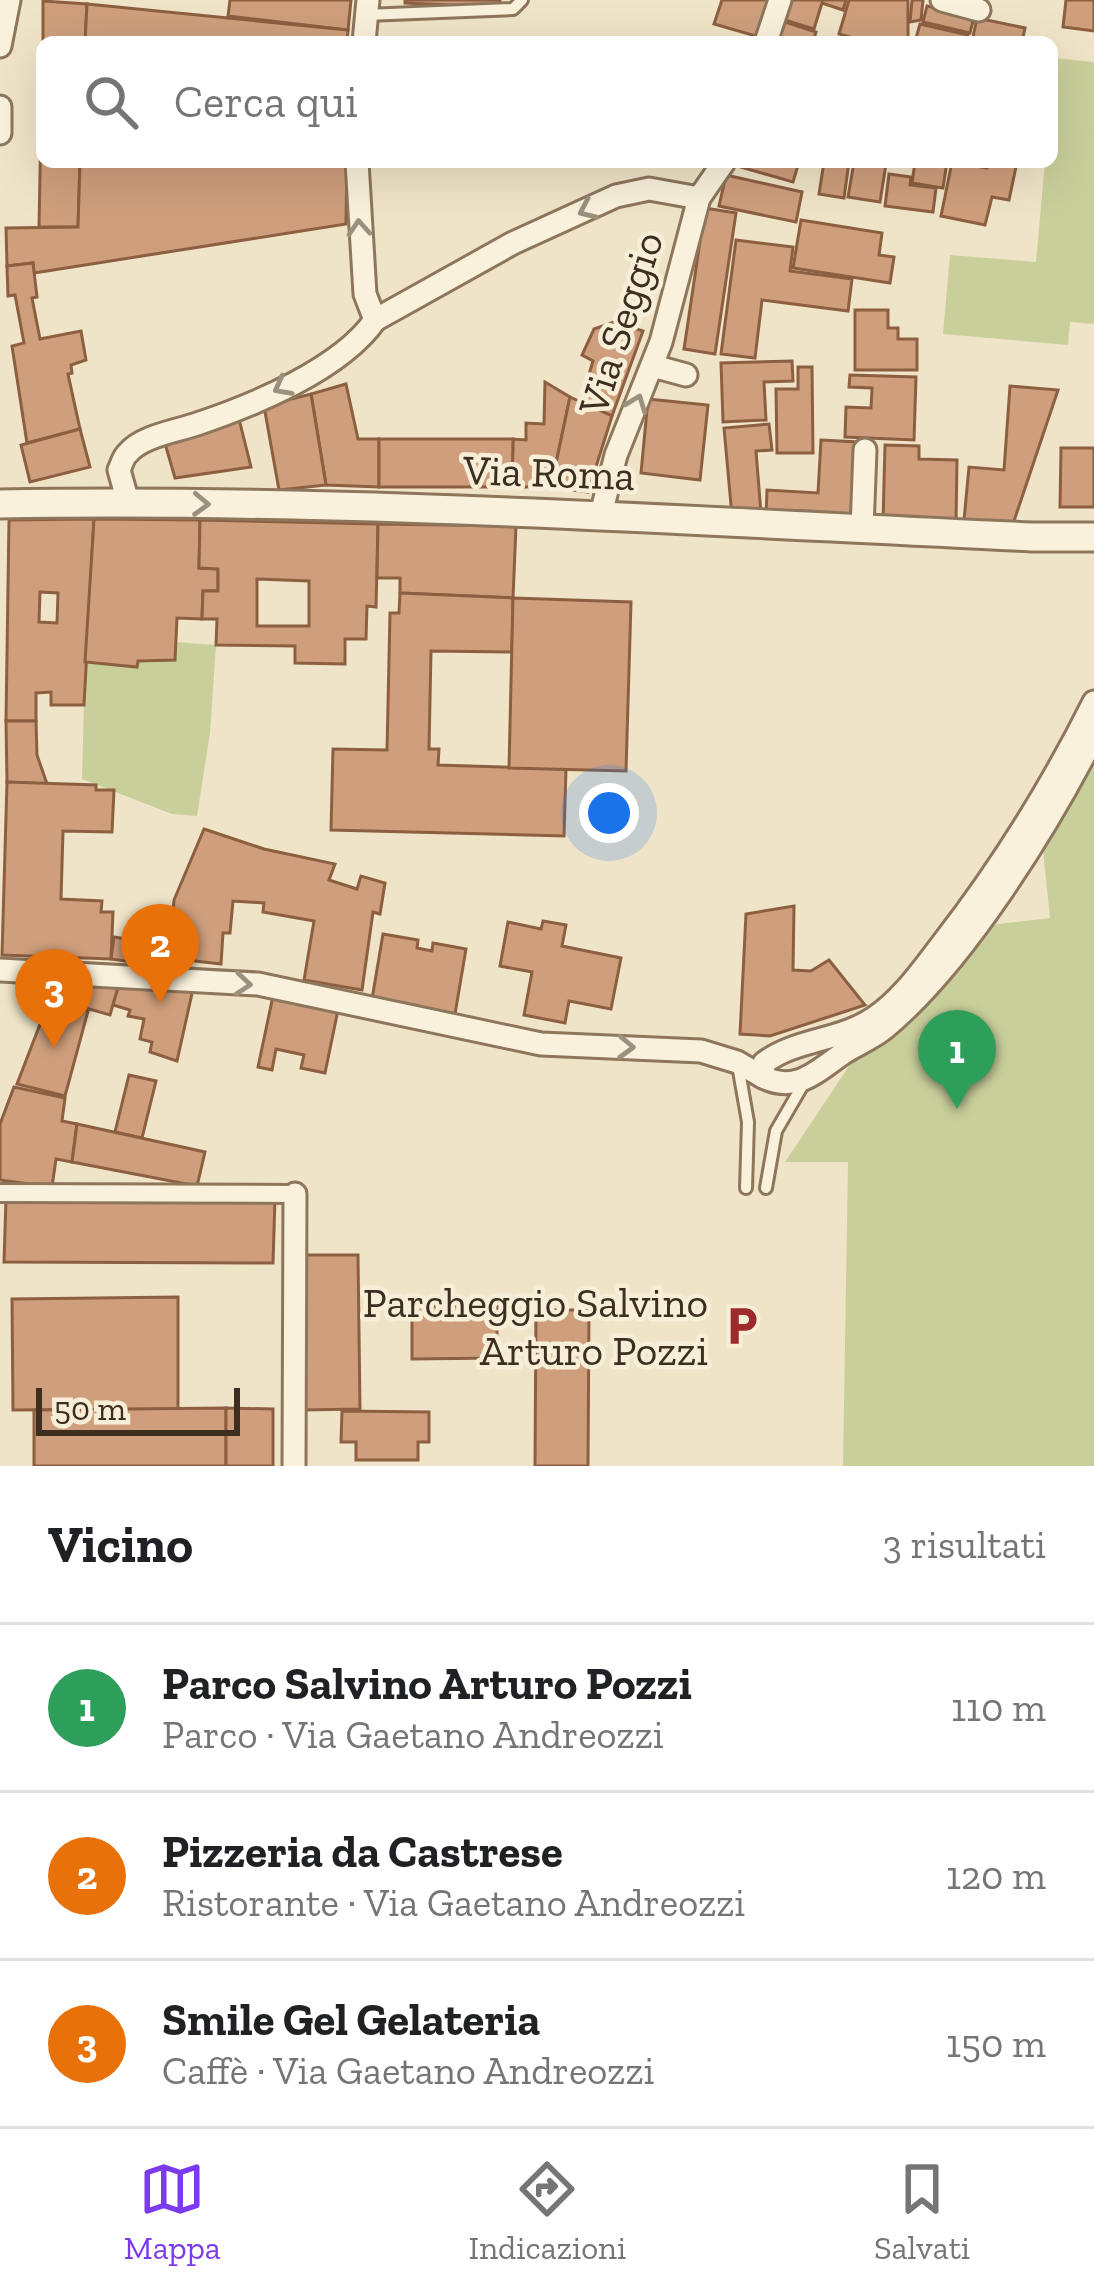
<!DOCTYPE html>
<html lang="it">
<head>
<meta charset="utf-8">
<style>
	:root { --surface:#fff; --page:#f2f2f2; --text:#202124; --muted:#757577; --line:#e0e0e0; --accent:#7c3aed }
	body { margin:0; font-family:"Zilla Slab",serif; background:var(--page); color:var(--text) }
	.scale { position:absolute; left:36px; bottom:30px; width:204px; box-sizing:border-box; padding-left:12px; border:6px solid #3d2e20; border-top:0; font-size:33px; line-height:42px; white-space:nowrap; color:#3d2e20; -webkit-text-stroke:9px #f7eed8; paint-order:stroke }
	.you { position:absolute; left:609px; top:813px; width:42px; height:42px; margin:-30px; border:9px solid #fff; border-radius:50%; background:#1a73e8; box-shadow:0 0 0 18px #1a73e833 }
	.badge { display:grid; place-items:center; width:78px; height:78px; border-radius:50%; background:var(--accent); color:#fff; font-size:39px; font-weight:700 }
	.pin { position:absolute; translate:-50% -99px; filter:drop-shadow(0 3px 6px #0008) }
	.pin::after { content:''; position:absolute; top:63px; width:42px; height:36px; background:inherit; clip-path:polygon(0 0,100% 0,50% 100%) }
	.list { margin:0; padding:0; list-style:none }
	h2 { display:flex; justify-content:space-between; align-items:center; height:156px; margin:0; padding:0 48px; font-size:51px }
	h2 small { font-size:39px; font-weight:400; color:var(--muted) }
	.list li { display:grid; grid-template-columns:78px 1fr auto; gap:36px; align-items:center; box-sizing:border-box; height:168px; padding:0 48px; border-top:3px solid var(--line) }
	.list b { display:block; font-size:45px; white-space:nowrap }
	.list p { margin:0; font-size:39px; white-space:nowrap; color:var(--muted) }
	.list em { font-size:39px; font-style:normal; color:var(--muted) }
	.icon { flex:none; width:66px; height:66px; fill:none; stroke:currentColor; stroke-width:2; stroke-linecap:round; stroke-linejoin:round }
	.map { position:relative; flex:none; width:1094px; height:1466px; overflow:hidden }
	.search { position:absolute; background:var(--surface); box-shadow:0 12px 48px #0002; left:36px; right:36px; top:36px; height:132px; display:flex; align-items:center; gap:30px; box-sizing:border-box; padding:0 42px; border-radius:18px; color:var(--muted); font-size:45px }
	.sheet { height:660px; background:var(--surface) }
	nav { display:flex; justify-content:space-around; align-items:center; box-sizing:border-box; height:168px; border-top:3px solid var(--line); background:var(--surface); font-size:33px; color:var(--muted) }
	nav a { display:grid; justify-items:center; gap:6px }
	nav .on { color:var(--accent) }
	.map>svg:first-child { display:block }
	.green { fill:#c9cf9b }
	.building { fill:#cf9f7d; stroke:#8d5f41; stroke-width:3; fill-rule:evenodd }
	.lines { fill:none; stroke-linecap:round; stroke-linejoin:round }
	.service-casing { stroke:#8d765c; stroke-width:16 }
	.pedestrian-casing { stroke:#8d765c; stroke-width:22 }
	.minor-casing { stroke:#8d765c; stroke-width:27 }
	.tertiary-casing { stroke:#8d765c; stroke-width:33 }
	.service { stroke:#faf1dc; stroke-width:10 }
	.pedestrian { stroke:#faf1dc; stroke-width:16 }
	.minor { stroke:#faf1dc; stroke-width:21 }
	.tertiary { stroke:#faf1dc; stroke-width:27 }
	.oneway { stroke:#9c907e }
	.labels { text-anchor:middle; stroke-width:9; stroke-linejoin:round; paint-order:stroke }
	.street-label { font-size:42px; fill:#3d2e20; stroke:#f7eed8 }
	.poi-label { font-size:42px; fill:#3d2e20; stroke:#f7eed8; text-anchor:end }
</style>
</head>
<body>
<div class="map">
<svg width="1094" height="1466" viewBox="0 0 1094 1466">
	<rect width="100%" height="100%" fill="#f0e4c8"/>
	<g class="green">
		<polygon points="1054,58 1094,62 1094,324 1070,322 1068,345 943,334 950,255 1036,262 1045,162 1052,162"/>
		<polygon points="175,642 216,645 210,733 197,816 172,814 82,779 85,662 136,667 138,661 174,660"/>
		<polygon points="1094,766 1094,1466 843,1466 848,1162 785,1162 855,1057 893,1035 991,925 1050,918 1043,850"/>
	</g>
	<g class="building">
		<polygon points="230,0 351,0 348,30 228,16"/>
		<polygon points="405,0 500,0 499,7 405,3"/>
		<polygon points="722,0 770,0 759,37 714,24"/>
		<polygon points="787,0 846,0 843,10 822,3 814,29 781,19"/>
		<polygon points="849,0 908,0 908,42 867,42 839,34"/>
		<polygon points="912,0 923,0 921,20 910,22"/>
		<polygon points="1066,0 1094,0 1094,31 1063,27"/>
		<polygon points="43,1 87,4 85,42 43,42"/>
		<polygon points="87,4 348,30 347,42 204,42 153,38 153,42 85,42"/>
		<polygon points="927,6 974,17 970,33 923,22"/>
		<polygon points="977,18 1025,28 1022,42 972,42"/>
		<polygon points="782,21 816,32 813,42 775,42"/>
		<polygon points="920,24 968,35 966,42 915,42"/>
		<polygon points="42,71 42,162 80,162 78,227 39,227"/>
		<polygon points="80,162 347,162 346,224 34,273 33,263 7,266 6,228 78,227"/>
		<polygon points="738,162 799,162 793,182 737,166"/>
		<polygon points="824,162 849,162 844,198 819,194"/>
		<polygon points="854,162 886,164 880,202 848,197"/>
		<polygon points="915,162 947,162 943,188 912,183"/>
		<polygon points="952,162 987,168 989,162 1017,162 1009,200 992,197 985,225 941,216"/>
		<polygon points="889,174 911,177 910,185 936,188 933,212 885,206"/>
		<polygon points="726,175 802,192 796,222 719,206"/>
		<polygon points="705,208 736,213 715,354 684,349"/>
		<polygon points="801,220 882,233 879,255 894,257 890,283 793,268"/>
		<polygon points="736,240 793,247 790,271 852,279 848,311 762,300 755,358 721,354"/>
		<polygon points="33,263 37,297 32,298 40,339 81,331 86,360 71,365 72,373 68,374 80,429 27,443 12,346 24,343 15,295 8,296 7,266"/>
		<polygon points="855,310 888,310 888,328 898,328 898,339 917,339 917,370 855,370"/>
		<polygon points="614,322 643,331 612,416 581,401 593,361 582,355 594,329"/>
		<polygon points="792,361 793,381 764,382 766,420 723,422 721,363"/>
		<polygon points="798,367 812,367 813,453 777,453 776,389 798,389"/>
		<polygon points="850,375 916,377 914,440 845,437 846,407 871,408 872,388 849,387"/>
		<polygon points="545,382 570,397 551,487 512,487 513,439 526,440 526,423 544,424"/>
		<polygon points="346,384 358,439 379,439 379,487 326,485 311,394"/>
		<polygon points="1010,386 1058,390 1013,524 964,520 969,467 1004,470"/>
		<polygon points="311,394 326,485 279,490 264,406"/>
		<polygon points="570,397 612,416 588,492 551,487"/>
		<polygon points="648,399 708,405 700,480 641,473"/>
		<polygon points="239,419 251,467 175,478 164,440"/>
		<polygon points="769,424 772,450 756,451 761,513 732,516 724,428"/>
		<polygon points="80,429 90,467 30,482 21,445"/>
		<polygon points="379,439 513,439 512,487 379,487"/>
		<polygon points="821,440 858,442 854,520 766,516 767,490 818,493"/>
		<polygon points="885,445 919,446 919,459 957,460 956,525 883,523"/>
		<polygon points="1061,448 1094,448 1094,507 1060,507"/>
		<path d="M 94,519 L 84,705 L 51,705 L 51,692 L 36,693 L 36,721 L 6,721 L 9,520 ZM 40,592 L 58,593 L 57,623 L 39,622 Z"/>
		<polygon points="94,519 200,520 199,568 218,569 218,591 203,591 202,619 177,618 175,660 138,661 137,667 85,662"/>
		<path d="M 200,520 L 378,524 L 376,607 L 367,606 L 366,639 L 345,639 L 345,664 L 295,663 L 295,646 L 216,645 L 217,619 L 202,619 L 203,591 L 218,591 L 218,569 L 199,568 ZM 257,579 L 309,581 L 309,626 L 257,626 Z"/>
		<polygon points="378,524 516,526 513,598 400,593 400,578 377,578"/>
		<polygon points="400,593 513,598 512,652 431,651 429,749 439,749 438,765 566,769 564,836 331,830 333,749 387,750 390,613 399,613"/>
		<polygon points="513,598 631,602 626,771 509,768"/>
		<polygon points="6,721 36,721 37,755 47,784 7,782"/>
		<polygon points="7,782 96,785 96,790 114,790 112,832 63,831 61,899 102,901 101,912 113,912 111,959 2,955"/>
		<polygon points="204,829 264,849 335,864 329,880 357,889 361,876 385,883 380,914 373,912 362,990 304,980 314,921 263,912 264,903 233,901 230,933 223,933 221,964 169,958 174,900"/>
		<polygon points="794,906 793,970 811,971 829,960 865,1005 770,1036 740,1034 746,914"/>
		<polygon points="543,921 566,925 562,946 621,958 611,1009 569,1001 565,1023 524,1015 532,972 500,966 508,922 541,929"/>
		<polygon points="383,934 418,940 417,948 432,951 433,943 466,949 455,1014 372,999"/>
		<polygon points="114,937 166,945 163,959 148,956 147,964 111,959"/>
		<polygon points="120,981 110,1015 47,997 76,986"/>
		<polygon points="120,981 174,990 193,989 177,1061 150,1052 152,1042 140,1039 144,1019 128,1016 130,1010 113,1005"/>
		<polygon points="273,996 338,1010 325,1073 301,1068 304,1055 276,1049 272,1070 258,1067"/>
		<polygon points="49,1001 88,1011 65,1096 17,1084"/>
		<polygon points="129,1075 156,1081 142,1138 115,1132"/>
		<polygon points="14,1087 65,1098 62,1121 77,1124 72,1162 56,1159 52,1187 0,1180 0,1124"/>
		<polygon points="77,1124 205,1152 197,1186 72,1162"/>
		<polygon points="275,1198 273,1263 4,1262 6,1199"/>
		<polygon points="302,1255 358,1255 360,1409 303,1410"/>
		<polygon points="178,1297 178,1409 13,1410 12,1299"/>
		<polygon points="412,1306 497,1306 497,1358 412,1359"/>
		<polygon points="536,1310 589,1310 588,1466 535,1466"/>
		<polygon points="226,1408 226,1466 34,1466 34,1410"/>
		<polygon points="226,1408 273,1409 273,1466 226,1466"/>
		<polygon points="342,1411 429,1412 429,1442 418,1442 418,1460 356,1460 356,1442 341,1442"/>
	</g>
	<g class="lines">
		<g class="service-casing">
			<g id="service">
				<polyline points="366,15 513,9 522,0"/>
				<polyline points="738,1065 748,1122 746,1188"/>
				<polyline points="766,1188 776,1131 805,1081"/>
			</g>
		</g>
		<g class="pedestrian-casing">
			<polyline id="pedestrian" points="0,1193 295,1194"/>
		</g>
		<g class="minor-casing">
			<g id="minor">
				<polyline points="942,0 979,10"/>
				<polyline points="364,42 368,0"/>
				<polyline points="766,42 780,0"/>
				<polyline points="0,46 9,0"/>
				<polyline points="0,107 0,133"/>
				<polyline points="357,162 365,294 375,320 513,243 616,196 649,189 699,198"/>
				<polyline points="653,366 686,375"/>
				<path d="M 128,502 L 119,470 C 122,464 123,457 128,453 C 142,436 177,431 197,424 C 254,405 341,369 375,320"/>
				<polyline points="601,514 616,455 661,342 699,198 724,162"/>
				<polyline points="862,529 865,450"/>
				<path d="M 1094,702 C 1051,788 1001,868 942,944 C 922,970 902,999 874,1018 C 840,1041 795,1039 764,1063 L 763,1077 C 797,1094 818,1070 845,1052 C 858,1044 873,1038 885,1028 C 964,962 1047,828 1094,736"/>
				<polyline points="0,970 258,984 541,1044 701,1051 737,1062 763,1077"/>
				<polyline points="294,1466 295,1194"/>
			</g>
		</g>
		<g class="tertiary-casing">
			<path id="tertiary" d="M 0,504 C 344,498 688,521 1032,537 L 1094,537"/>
		</g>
		<use href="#service" class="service"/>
		<use href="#pedestrian" class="pedestrian"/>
		<use href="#minor" class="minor"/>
		<use href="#tertiary" class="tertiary"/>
	</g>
	<defs><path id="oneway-chevron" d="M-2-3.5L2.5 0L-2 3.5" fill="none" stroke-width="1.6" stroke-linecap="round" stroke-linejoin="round" transform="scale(3)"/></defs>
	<g class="oneway">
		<use href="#oneway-chevron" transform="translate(587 210) rotate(156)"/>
		<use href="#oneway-chevron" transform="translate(359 228) rotate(-94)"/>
		<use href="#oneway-chevron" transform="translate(282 387) rotate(152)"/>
		<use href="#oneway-chevron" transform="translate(637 403) rotate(-69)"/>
		<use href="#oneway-chevron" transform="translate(201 504) rotate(2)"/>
		<use href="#oneway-chevron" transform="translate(243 984) rotate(5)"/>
		<use href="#oneway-chevron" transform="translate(626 1047) rotate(2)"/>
	</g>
	<defs>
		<g id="parking-bare" transform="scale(3.24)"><path d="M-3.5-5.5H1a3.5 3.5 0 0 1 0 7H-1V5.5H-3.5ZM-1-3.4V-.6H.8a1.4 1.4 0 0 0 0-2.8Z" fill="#9e2a2b" stroke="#f7eed8" stroke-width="2.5" paint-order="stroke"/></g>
	</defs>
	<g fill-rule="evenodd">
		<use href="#parking-bare" x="742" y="1326"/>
	</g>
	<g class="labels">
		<g class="street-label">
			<text transform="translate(620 323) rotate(-72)" y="15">Via Seggio</text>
			<text transform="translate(549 472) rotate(2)" y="15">Via Roma</text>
		</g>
		<g class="poi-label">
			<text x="708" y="1317">Parcheggio Salvino<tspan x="708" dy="48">Arturo Pozzi</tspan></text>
		</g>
	</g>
</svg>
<div class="scale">50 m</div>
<div class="you"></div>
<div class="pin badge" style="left:957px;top:1109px;background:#2e9e5b">1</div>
<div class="pin badge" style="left:160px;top:1003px;background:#e8710a">2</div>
<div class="pin badge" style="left:54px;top:1048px;background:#e8710a">3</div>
<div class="search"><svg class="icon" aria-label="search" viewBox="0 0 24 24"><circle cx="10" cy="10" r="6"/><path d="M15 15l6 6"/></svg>Cerca qui</div>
</div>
<section class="sheet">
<h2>Vicino<small>3 risultati</small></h2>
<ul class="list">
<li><span class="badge" style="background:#2e9e5b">1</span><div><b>Parco Salvino Arturo Pozzi</b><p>Parco · Via Gaetano Andreozzi</p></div><em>110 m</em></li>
<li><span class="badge" style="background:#e8710a">2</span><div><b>Pizzeria da Castrese</b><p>Ristorante · Via Gaetano Andreozzi</p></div><em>120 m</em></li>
<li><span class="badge" style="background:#e8710a">3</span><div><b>Smile Gel Gelateria</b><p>Caffè · Via Gaetano Andreozzi</p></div><em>150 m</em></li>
</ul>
</section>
<nav>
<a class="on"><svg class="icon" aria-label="map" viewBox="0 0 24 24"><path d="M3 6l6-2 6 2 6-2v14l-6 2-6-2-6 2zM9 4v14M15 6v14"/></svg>Mappa</a>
<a><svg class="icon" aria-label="directions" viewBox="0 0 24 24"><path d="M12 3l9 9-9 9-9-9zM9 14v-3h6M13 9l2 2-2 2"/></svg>Indicazioni</a>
<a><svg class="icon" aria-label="saved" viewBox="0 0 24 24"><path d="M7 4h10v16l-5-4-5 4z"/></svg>Salvati</a>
</nav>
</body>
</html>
